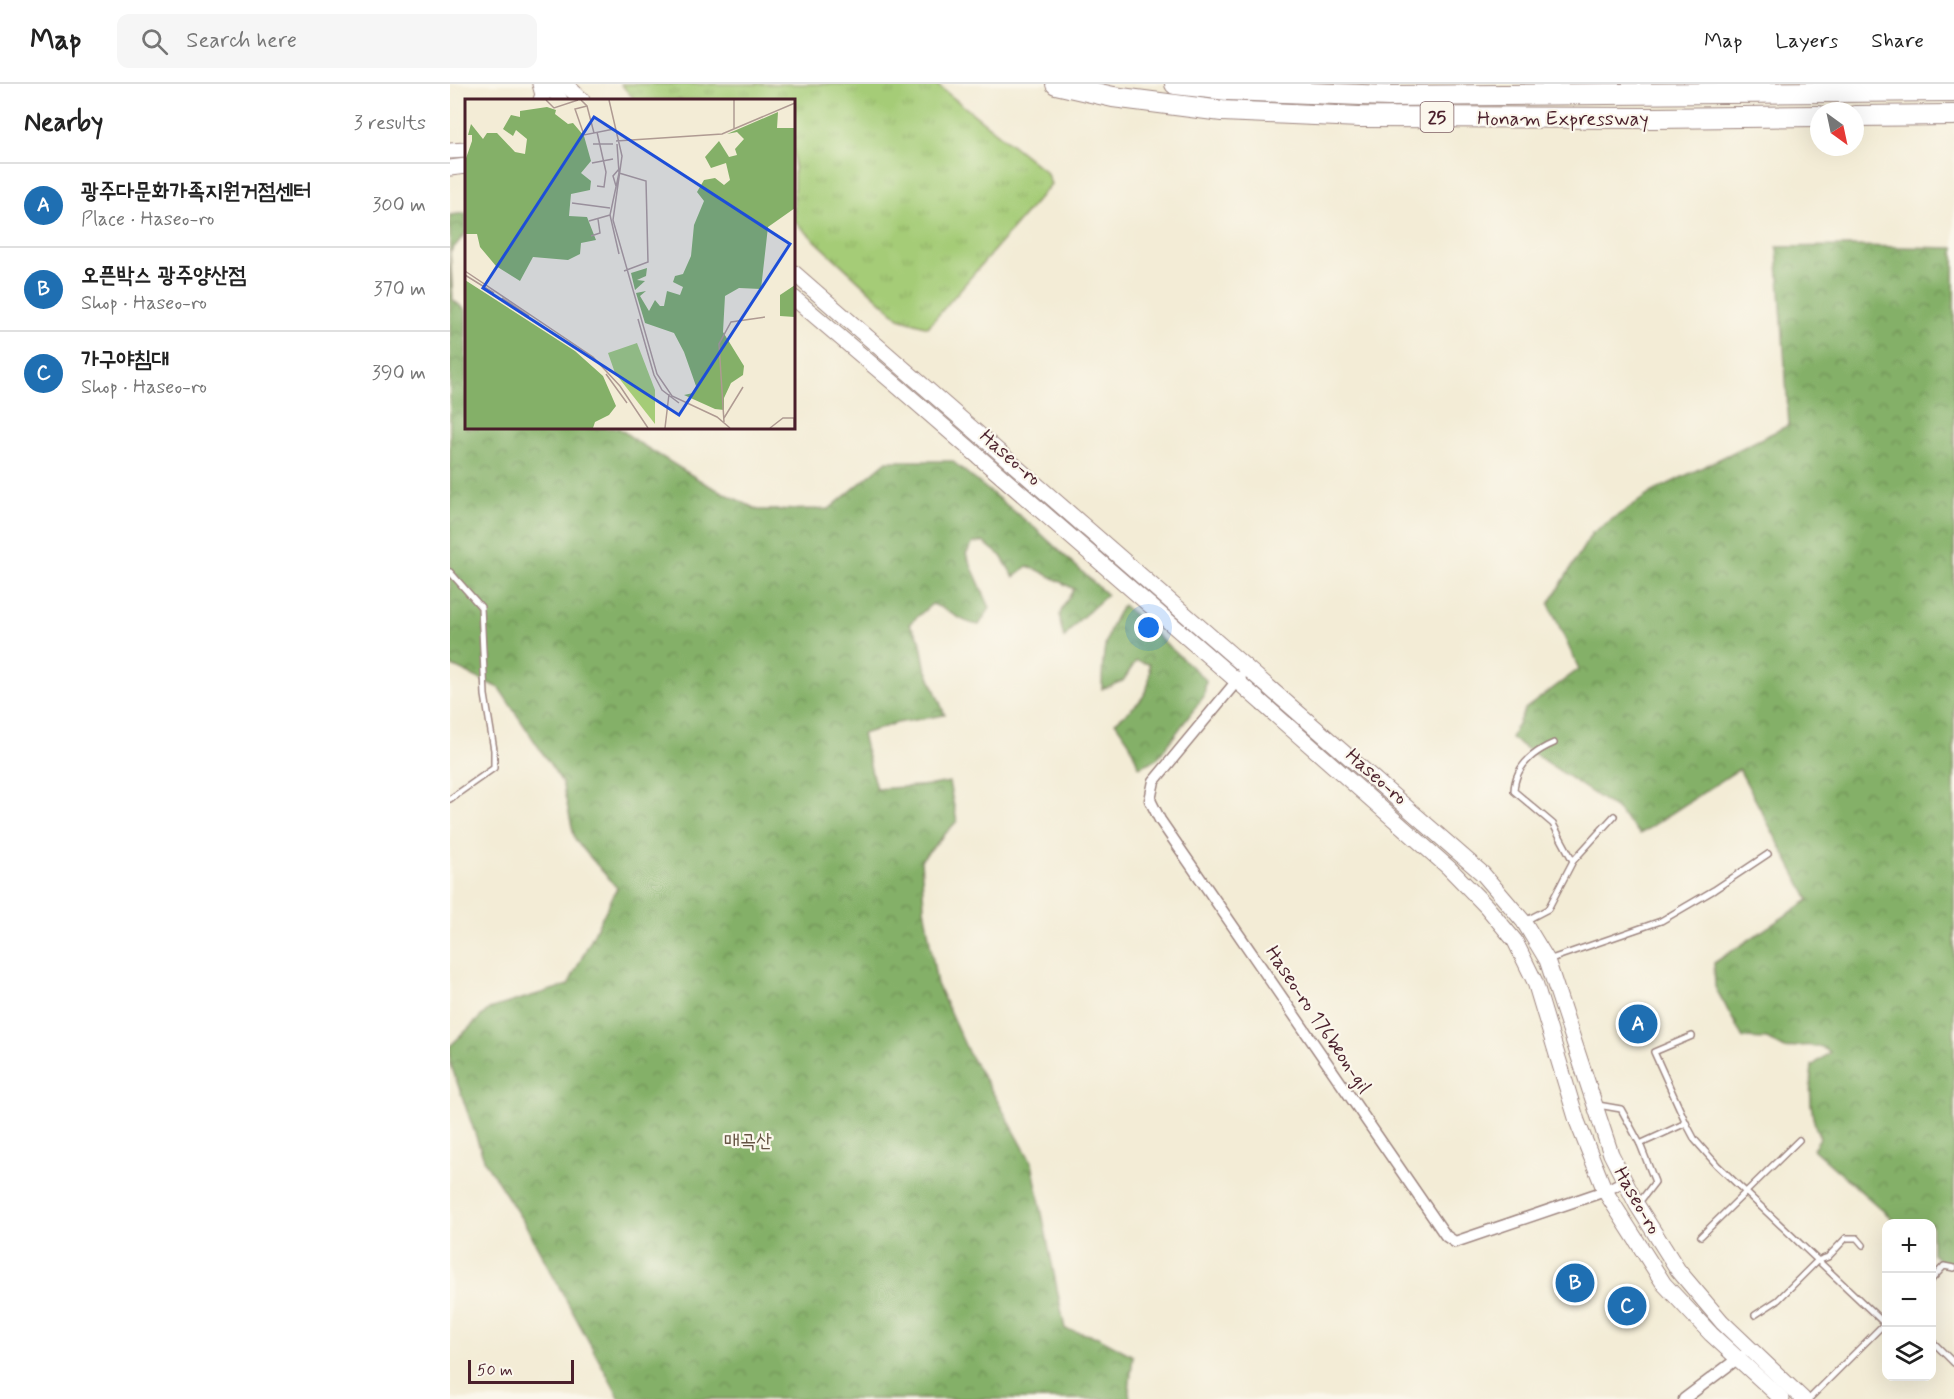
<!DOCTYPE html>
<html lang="en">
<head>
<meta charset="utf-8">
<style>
	:root { --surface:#fff; --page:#f6f6f6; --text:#222; --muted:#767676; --line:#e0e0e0; --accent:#1f6fb2 }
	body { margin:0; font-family:Mynerve,"Poor Story",sans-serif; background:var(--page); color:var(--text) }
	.controls { position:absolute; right:18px; bottom:18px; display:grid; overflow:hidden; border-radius:12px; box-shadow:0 6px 24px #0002 }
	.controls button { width:54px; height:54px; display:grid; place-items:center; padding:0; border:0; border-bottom:2px solid var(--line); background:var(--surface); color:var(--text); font:30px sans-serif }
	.compass { position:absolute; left:1360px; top:18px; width:54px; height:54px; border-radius:50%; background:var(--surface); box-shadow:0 6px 24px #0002; rotate:147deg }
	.scale { position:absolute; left:18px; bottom:15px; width:106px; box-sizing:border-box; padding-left:6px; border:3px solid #4a1f2b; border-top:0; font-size:16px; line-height:21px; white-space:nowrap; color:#4a1f2b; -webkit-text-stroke:4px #fbf7ec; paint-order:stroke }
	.you { position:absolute; left:699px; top:544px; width:21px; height:21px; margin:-15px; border:4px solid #fff; border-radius:50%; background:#1a73e8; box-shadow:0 0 0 9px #1a73e833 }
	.badge { display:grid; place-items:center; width:39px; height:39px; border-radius:50%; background:var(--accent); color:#fff; font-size:20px; font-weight:700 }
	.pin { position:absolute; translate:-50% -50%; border:3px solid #fff; box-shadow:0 2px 6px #0006 }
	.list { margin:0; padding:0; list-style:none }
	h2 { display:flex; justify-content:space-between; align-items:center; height:78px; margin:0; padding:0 24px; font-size:26px }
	h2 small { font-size:20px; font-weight:400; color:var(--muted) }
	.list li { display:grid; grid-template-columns:39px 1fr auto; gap:18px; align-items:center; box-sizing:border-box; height:84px; padding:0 24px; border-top:2px solid var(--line) }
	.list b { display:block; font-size:22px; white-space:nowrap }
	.list p { margin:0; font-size:20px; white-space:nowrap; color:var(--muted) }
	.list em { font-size:20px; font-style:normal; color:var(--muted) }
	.icon { flex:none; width:33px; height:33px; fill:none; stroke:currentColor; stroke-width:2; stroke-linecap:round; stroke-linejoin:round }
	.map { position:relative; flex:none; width:1504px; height:1315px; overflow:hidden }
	header { display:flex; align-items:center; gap:36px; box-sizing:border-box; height:84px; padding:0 30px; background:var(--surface); border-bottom:2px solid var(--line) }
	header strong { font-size:28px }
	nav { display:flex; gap:33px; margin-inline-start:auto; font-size:21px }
	.search { width:420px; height:54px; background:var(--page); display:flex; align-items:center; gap:15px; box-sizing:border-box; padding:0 21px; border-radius:12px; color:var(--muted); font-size:22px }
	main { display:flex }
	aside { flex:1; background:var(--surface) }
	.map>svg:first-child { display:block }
	.forest { fill:url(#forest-crowns); stroke:#67684a; stroke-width:1.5 }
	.park { fill:url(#park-tufts); stroke:#787651; stroke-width:1.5 }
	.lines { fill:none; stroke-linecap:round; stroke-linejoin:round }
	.service-casing { stroke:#9e8680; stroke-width:8 }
	.minor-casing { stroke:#9e8680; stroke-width:13 }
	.secondary-casing { stroke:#9e8680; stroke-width:17 }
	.motorway-casing { stroke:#9e8680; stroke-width:22 }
	.service { stroke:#fff; stroke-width:5 }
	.minor { stroke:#fff; stroke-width:10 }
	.secondary { stroke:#fff; stroke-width:15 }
	.motorway { stroke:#fff; stroke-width:20 }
	.labels { text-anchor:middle; stroke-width:4.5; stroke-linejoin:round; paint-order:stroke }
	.shield { fill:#fbf7ec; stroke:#7f6065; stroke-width:1.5 }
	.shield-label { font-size:18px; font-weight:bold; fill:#4a1f2b }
	.street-label { font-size:20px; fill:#4a1f2b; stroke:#fbf7ec }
	.park-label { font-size:20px; fill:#655342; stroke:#fbf7ec }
	.inset-road { fill:none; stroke:#af9a92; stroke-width:1.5 }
	.view { fill:#1d4ed8; fill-opacity:0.15; stroke:#1d4ed8; stroke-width:3 }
	.inset-edge { fill:none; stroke:#4a1f2b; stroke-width:3 }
</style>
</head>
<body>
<header>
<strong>Map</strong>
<div class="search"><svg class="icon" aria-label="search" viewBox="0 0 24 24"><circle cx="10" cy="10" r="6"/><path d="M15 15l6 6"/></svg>Search here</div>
<nav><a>Map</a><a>Layers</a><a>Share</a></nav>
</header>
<main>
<aside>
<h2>Nearby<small>3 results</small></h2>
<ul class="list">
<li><span class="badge">A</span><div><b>광주다문화가족지원거점센터</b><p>Place · Haseo-ro</p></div><em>300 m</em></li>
<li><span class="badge">B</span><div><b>오픈박스 광주양산점</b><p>Shop · Haseo-ro</p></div><em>370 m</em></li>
<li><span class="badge">C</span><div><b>가구야침대</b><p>Shop · Haseo-ro</p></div><em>390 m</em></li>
</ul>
</aside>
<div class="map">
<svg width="1504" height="1315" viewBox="0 0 1504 1315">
	<defs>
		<pattern id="forest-crowns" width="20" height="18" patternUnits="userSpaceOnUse" patternTransform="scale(1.5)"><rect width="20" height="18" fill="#84b068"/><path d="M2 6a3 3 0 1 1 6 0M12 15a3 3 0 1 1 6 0" fill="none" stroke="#6e8f56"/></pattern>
		<pattern id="park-tufts" width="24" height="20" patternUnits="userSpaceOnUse" patternTransform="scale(1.5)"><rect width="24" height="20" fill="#a5cc77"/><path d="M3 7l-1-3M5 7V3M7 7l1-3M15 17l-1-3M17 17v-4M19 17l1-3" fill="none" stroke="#90af67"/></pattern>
	</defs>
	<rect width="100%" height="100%" fill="#fbf7ec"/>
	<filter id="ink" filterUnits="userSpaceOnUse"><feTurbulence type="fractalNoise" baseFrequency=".0167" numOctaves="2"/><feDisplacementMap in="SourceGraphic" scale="12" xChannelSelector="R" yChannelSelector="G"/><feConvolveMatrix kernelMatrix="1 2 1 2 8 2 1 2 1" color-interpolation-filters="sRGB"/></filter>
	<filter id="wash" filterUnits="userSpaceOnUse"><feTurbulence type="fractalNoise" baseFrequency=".008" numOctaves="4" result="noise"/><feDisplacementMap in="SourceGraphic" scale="24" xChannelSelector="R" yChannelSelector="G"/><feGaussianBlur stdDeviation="1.35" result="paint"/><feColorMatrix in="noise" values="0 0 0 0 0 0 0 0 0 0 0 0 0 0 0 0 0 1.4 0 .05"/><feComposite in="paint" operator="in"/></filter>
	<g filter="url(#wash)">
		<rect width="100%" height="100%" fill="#f3ecd6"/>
		<g class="forest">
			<path d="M 16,129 L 16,149 L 0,168 L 3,216 L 16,226 L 16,344 L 169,344 L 189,359 L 256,400 L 308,426 L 379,425 L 437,377 L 502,377 L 586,445 L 657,511 L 628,537 L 614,554 C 606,526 610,528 624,505 L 588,486 L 577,482 L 564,493 L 551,472 L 533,458 L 523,459 L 516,470 L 540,524 L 529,541 C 511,539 499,525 482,520 L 459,540 L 470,555 L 475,582 L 495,631 L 447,639 L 412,650 L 426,705 L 482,701 L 499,698 L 507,737 L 471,776 L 474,823 L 487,900 L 519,970 L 543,1009 L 582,1079 L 615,1245 L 648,1253 L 683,1272 L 679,1307 L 680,1315 L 170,1315 L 75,1140 L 35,1078 L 0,978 L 0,962 L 39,925 L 118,901 L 167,804 L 125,756 L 112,698 L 49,604 L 0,581 L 0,131 Z"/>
			<path d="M 1401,162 L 1504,164 L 1504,1180 L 1491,1178 L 1482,1170 L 1482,1140 L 1447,1139 L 1363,1065 L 1370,1054 C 1359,1032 1359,1007 1362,982 L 1380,968 C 1365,959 1351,961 1335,965 L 1317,955 L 1293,954 L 1265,903 L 1264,879 L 1359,816 L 1289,685 L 1190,750 L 1166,725 L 1061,654 L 1075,625 L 1129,585 L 1099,520 L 1142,449 L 1204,407 L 1339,341 L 1327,163 Z"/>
			<path d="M 673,521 L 756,596 L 754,612 L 707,675 L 689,683 L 679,658 L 665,638 C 688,620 703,611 699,580 L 686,577 L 673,597 L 652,605 C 652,573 654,548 673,521 Z"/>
		</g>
		<polygon class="park" points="171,0 486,0 596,88 601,100 478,243 449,234 344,137 344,16 185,16"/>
	</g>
	<g filter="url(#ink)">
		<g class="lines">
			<g class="service-casing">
				<g id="service">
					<polyline points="0,488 31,523 35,611 44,666 44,684 0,715"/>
					<path d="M 1104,659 C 1083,668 1065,683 1064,707 L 1103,740 L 1123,777"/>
					<polyline points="1075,837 1098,825 1123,777 1164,732"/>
					<polyline points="1098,876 1211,837 1264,806 1318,770"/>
					<polyline points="1242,952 1204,968 1236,1039 1245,1056 1267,1081 1435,1240"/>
					<polyline points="1148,1021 1171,1025 1190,1060 1205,1098 1188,1120"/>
					<polyline points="1190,1060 1236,1039"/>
					<polyline points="1251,1152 1349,1056"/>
					<polyline points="1482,1195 1494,1182 1504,1184"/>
					<polyline points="1305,1231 1328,1216 1367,1177 1378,1173 1396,1154 1407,1154 1413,1161"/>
					<polyline points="1482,1257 1504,1279"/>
					<polyline points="1359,1315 1436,1238"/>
				</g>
			</g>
			<g class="minor-casing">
				<g id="minor">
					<polyline points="791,592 704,697 700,716 710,736 996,1152 1005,1158 1155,1107 1174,1097"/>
					<polyline points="1234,1315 1291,1272"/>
				</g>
			</g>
			<g class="secondary-casing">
				<g id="secondary">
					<polyline points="90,0 93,11 91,16"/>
					<polyline points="100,0 110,16"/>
					<polyline points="115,0 132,16"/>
					<polyline points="0,67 16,66"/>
					<polyline points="0,84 16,82"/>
					<polyline points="344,189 1033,790 1074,838 1097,876 1161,1070 1187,1121 1228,1186 1272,1238 1353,1315"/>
					<polyline points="344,214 445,300 787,597 999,784 1036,822 1065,857 1085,898 1127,1037 1155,1107 1214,1200 1261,1250 1332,1315"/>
				</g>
			</g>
			<g class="motorway-casing">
				<g id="motorway">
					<polyline points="606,0 663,13 772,27 910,33 1203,34 1369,32"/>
					<polyline points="725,0 778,6 938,12 1504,7"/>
					<polyline points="1405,32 1504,31"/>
				</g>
			</g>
			<use href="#service" class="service"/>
			<use href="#minor" class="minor"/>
			<use href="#secondary" class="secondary"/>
			<use href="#motorway" class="motorway"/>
		</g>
	</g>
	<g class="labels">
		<rect class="shield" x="970.5" y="18" width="33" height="30" rx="4.5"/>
		<g class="shield-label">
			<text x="987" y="39">25</text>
		</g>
		<g class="street-label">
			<text x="1113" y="41">Honam Expressway</text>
			<text transform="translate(561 373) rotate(41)" y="7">Haseo-ro</text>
			<text transform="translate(927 692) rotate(41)" y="7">Haseo-ro</text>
			<text transform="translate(869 935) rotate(56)" y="7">Haseo-ro 176beon-gil</text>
			<text transform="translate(1188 1116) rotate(60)" y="7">Haseo-ro</text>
		</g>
		<g class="park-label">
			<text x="298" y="1063">매곡산</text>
		</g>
	</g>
	<g transform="translate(15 15)">
		<rect width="330" height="330" fill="#f3ecd6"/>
		<path d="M 82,8 L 91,11 L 90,15 L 103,25 L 108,24 L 119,37 L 126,62 L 116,74 L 126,82 L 125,91 L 106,95 L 104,117 L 122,118 L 131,141 L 116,144 L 115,155 L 103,161 L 68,158 L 55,182 L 31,167 L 15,148 L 12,135 L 0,135 L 0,62 L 7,42 L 7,36 L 3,36 L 6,25 L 18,40 L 22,34 L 32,34 L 50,53 L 60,55 L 62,40 L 51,31 L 48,37 L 38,30 L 46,16 L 55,18 L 55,12 ZM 313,13 L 312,29 L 330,29 L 330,109 L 303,128 L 296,190 L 274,189 L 260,197 L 258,233 L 279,267 L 278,276 L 266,284 L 259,299 L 259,311 L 250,310 L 219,296 L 228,294 L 231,287 L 219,253 L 209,234 L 180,224 L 171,194 L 181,192 L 175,197 L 184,212 L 190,201 L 195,207 L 199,207 L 202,192 L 215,196 L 218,188 L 208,183 L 210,177 L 218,175 L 226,157 L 229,126 L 239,102 L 232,93 L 239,81 L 250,79 L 259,86 L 265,81 L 261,64 L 246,69 L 240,58 L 254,42 L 264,58 L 272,56 L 270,50 L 279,40 L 272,33 L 262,35 ZM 182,169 L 181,177 L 172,181 L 180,182 L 170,191 L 166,174 ZM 0,181 L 110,252 L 138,277 L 151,307 L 144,316 L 130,323 L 128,329 L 0,329 ZM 330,186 L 330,218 L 315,217 L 315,196 Z" fill="#84b068"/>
		<path d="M 172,244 L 190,291 L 190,325 L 150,274 L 143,254 Z" fill="#a5cc77"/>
		<path class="inset-road" d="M 81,1 L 89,9 L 113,1M 116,1 L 122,7 L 129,34M 144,1 L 157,57 L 148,121 L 192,275 L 207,297 L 252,318 L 265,329M 122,7 L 110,10 L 119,36 L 149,30M 269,30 L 269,1M 132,33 L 141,73 L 139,88 L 132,87M 0,38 L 0,59M 151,42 L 257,35 L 330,4M 128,45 L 148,45M 152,45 L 154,74 L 145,116 L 154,155M 127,64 L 148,60M 154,74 L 181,82 L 183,163 L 159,172M 151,87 L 148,77 L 154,70M 107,104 L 145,109M 124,122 L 145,116M 126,137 L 135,134 L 133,120M 0,172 L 128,258 L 155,287 L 183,329M 0,176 L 29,194M 37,199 L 64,217M 173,220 L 189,276 L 197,291 L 214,304M 141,275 L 162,304M 259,319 L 278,288M 259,323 L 254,245 L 266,223 L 300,218M 200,329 L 204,295M 305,329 L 318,319 L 329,319 L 329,329"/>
		<path class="view" d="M 129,18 L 325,145 L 214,316 L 18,189 Z"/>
		<rect width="330" height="330" class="inset-edge"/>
	</g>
</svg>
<div class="controls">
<button>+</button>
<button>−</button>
<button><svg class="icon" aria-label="layers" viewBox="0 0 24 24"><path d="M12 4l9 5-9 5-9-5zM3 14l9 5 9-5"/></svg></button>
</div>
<svg class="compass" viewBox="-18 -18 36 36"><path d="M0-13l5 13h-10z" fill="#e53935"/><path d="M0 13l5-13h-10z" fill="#767676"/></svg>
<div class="scale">50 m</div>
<div class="you"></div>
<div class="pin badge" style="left:1188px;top:940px">A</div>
<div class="pin badge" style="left:1125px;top:1199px">B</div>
<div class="pin badge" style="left:1177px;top:1222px">C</div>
</div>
</main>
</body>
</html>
